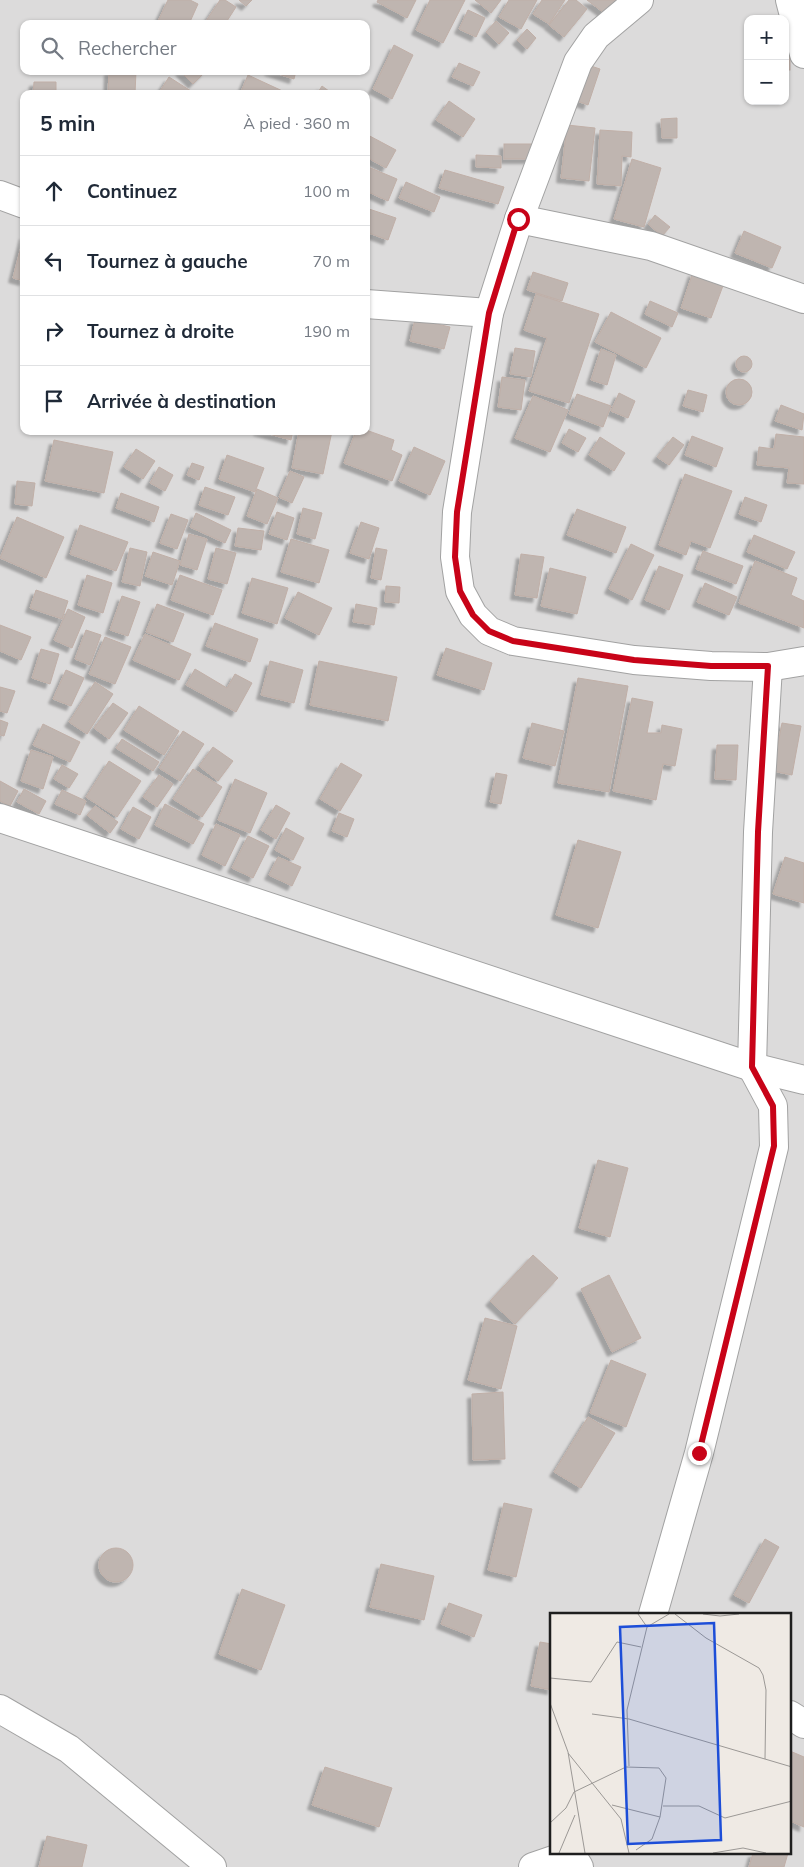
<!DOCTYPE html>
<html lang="fr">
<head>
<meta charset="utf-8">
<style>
	:root { --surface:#fff; --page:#f2f2f3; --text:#1f2937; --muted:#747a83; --line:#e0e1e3 }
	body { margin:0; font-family:Mulish,sans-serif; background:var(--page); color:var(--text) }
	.controls { position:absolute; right:15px; top:15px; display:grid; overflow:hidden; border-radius:10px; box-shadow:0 1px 4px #0004 }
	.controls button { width:45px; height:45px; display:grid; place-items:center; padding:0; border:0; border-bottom:1px solid var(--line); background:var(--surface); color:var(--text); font:25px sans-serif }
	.stop { position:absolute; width:15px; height:15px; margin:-11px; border:4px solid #c80318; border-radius:50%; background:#fff }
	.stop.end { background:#c80318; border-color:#fff; box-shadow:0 1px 5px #0008 }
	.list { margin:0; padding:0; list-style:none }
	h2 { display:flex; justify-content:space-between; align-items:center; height:65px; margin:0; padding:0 20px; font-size:21px }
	h2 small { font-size:16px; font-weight:400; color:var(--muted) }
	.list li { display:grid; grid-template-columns:32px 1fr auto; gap:15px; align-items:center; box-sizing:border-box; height:70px; padding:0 20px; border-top:1px solid var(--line) }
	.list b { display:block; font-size:19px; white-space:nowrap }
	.list em { font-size:16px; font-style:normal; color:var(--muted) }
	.icon { flex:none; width:28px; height:28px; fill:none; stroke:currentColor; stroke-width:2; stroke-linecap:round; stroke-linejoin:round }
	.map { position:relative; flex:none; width:804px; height:1867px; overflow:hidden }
	.search { position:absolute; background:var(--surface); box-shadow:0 1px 4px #0004; left:20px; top:20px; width:350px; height:55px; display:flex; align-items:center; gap:12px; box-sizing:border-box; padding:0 18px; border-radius:10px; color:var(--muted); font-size:19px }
	.panel { position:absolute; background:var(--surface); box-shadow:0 1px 4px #0004; left:20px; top:90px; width:350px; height:345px; border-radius:10px }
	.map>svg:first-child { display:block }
	.residential { fill:#dcdbdb; fill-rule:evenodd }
	.building { fill:#bfb5b0; stroke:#c0afa7; filter:url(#shadow) }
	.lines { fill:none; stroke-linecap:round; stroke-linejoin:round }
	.street-casing { stroke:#a2a2a2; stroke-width:30 }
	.street { stroke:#fff; stroke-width:28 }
	.route { stroke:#c80318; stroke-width:6 }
	.inset-road { fill:none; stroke:#9b9895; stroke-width:1 }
	.view { fill:#1d4ed8; fill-opacity:0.15; stroke:#1d4ed8; stroke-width:2.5 }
	.inset-edge { fill:none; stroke:#1e1e1e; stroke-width:2.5 }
</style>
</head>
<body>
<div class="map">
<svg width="804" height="1867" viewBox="0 0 804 1867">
	<defs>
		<filter id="shadow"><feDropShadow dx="-4.5" dy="4.5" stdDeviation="1" flood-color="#0004"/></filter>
	</defs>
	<rect width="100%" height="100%" fill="#efeae4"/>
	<path class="residential" d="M 0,0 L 804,0 L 804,1867 L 0,1867 ZM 748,19 L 785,19 L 785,101 L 748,101 ZM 24,24 L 366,24 L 366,71 L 24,71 ZM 24,94 L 366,94 L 366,431 L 24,431 ZM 552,1614 L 790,1614 L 790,1853 L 552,1853 Z"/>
	<g class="building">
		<polygon points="168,0 190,0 198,4 189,24 157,23"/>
		<polygon points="220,0 225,0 236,7 225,24 204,24"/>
		<polygon points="239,0 252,0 246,6"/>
		<polygon points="378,0 416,0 407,18 377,2"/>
		<polygon points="430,0 465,0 443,43 416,30"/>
		<polygon points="475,0 501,0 491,13"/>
		<polygon points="509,0 537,0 521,29 499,17"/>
		<polygon points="542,0 565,0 549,24 533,14"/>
		<polygon points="569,0 576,0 587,9 564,37 549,25"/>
		<polygon points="587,0 621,0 608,16"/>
		<polygon points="468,10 485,18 476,37 459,29"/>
		<polygon points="496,21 509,33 499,44 486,32"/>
		<polygon points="527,29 536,38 527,49 517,40"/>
		<rect x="785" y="36" width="5" height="34"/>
		<polygon points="394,45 413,55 392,99 373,89"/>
		<polygon points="459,63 480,72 473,86 452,77"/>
		<polygon points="582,63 600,69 588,105 569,98"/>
		<polygon points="109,71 136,71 135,94 108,94"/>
		<polygon points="180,71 206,71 193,84"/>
		<polygon points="269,71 296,71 294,79"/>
		<polygon points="248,75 289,94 240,94"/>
		<polygon points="169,77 191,91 189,94 158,94"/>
		<polygon points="34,82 56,82 56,94 33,94"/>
		<polygon points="322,86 333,94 317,94"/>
		<polygon points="449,101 475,119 463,137 436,120"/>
		<polygon points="677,118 677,138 662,138 661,119"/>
		<polygon points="567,125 595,128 589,181 561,178"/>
		<polygon points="600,130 632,132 631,157 622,156 621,186 597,184"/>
		<polygon points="366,134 396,150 386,168 366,157"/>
		<rect x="504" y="144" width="35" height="15"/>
		<polygon points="476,155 501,156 501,168 476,167"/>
		<polygon points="632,159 661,168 644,227 614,219"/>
		<polygon points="366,166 397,179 388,201 366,191"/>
		<polygon points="445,170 504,187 498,204 439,188"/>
		<polygon points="406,182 440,197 434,212 399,198"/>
		<polygon points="366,208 396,218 388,240 366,232"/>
		<polygon points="655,215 670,227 662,236 648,224"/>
		<polygon points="744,231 781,247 772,268 735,253"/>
		<polygon points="24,235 24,281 13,278"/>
		<polygon points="533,272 568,283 562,301 527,290"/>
		<polygon points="693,272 724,283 711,318 681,308"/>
		<polygon points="536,294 599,314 569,403 529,391 547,338 524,330"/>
		<polygon points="650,301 678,313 672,327 645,314"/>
		<polygon points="611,312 661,338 646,368 595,342"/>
		<polygon points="415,319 450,327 444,349 410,341"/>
		<polygon points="515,348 535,351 531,377 510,374"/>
		<polygon points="601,349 616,355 607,385 591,380"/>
		<circle cx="744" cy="364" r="8"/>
		<polygon points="502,377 525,380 521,410 498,407"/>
		<circle cx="739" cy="392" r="13"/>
		<polygon points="688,390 707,395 703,412 683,406"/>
		<polygon points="619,393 635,401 628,418 611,411"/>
		<polygon points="577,394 611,406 603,427 569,414"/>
		<polygon points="533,396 568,410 550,452 515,438"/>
		<polygon points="781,405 804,414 802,430 775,421"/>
		<polygon points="569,429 586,438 578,452 562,443"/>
		<polygon points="366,430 394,440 391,450 402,455 392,481 344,463 356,431"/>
		<polygon points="258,431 293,431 291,440"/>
		<polygon points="299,431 332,431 323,474 292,468"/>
		<polygon points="776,434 804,437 804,484 787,483 789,468 757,465 759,447 774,449"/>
		<polygon points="692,436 723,448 716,467 685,455"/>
		<polygon points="600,437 625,453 614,471 589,455"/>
		<polygon points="673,437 684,445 669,465 657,457"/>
		<polygon points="54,440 113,452 104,493 45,481"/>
		<polygon points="414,447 445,461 430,495 399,481"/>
		<polygon points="136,449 155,461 143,479 124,467"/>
		<polygon points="227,455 264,468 255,492 219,479"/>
		<polygon points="192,463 204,467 199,480 187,475"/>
		<polygon points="159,467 173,475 165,491 150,483"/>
		<polygon points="290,471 304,477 292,503 279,497"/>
		<polygon points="685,474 732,491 710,548 691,541 686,555 659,545"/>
		<polygon points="17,481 35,483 32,506 15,504"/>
		<polygon points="205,487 235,497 228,515 199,505"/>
		<polygon points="257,489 278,498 267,524 247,516"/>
		<polygon points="121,493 159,507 154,522 116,508"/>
		<polygon points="745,497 767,505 761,522 739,514"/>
		<polygon points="303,508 322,513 315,539 297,534"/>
		<polygon points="577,509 626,527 616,553 567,535"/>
		<polygon points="277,512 294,518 287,540 269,534"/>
		<polygon points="196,513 231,530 225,543 190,527"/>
		<polygon points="171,514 188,520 177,549 160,543"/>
		<polygon points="17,517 64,537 46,578 0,558"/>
		<polygon points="361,522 379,528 369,559 350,553"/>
		<polygon points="80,525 128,542 116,571 70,554"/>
		<polygon points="238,528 264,531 261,550 235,546"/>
		<polygon points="189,534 207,539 197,570 180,565"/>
		<polygon points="754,535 795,552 787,569 747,552"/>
		<polygon points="291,539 329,550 319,583 281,572"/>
		<polygon points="631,544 654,555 632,600 609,589"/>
		<polygon points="130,548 147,552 140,586 122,582"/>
		<polygon points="216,548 236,553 227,584 208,579"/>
		<polygon points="376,548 387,550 381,580 371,578"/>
		<polygon points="703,551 743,566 736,584 696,569"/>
		<polygon points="153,552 180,561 172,585 145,576"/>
		<polygon points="521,554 544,557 537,598 515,595"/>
		<polygon points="755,561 797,578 791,595 804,601 804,628 739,603"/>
		<polygon points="659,566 683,575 669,610 645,600"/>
		<polygon points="550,568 586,577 577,614 541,606"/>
		<polygon points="87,575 112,583 103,613 78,605"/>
		<polygon points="180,575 222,590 213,615 171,600"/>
		<polygon points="252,578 288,588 277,624 242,613"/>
		<polygon points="705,583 737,597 729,615 697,602"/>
		<polygon points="386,586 400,587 399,603 385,602"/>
		<polygon points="36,590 68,601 62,619 30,608"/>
		<polygon points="298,592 332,608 319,635 285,618"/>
		<polygon points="122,596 140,602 128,636 110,630"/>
		<polygon points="157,604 184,614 173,642 146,632"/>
		<polygon points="356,604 377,608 374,625 353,622"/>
		<polygon points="68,609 85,617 72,648 54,640"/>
		<polygon points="215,623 258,639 250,662 206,646"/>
		<polygon points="0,625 31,637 21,660 0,651"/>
		<polygon points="86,630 101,635 90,665 75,659"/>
		<polygon points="145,634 191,654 179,680 133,660"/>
		<polygon points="105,637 131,647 115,684 89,674"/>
		<polygon points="446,648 492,663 484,690 437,675"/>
		<polygon points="41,649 59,654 50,684 32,678"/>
		<polygon points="270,661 303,670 294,703 261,695"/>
		<polygon points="319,661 397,677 388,721 310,705"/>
		<polygon points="195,669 227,688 235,674 252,683 236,712 186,685"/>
		<polygon points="66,670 84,678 71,706 53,699"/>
		<polygon points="578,678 628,686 609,792 558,783"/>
		<polygon points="95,682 113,694 87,734 69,722"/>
		<polygon points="0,687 15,691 7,713 0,711"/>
		<polygon points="632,698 653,702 647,733 661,733 662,725 682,729 675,766 663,764 656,800 613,791"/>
		<polygon points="113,703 128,713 109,739 94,728"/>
		<polygon points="139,706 179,731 164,755 124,730"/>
		<polygon points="0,720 8,723 4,736 0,735"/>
		<polygon points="532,723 564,731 555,766 523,758"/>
		<polygon points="782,723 801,726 792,775 773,771"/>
		<polygon points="43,724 80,742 70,762 33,745"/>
		<polygon points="183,731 204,744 180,781 159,768"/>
		<polygon points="122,739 159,762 153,771 116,748"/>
		<polygon points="717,745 738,745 736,780 715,779"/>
		<polygon points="213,747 233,761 218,781 199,766"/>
		<polygon points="31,750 53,757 43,789 21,781"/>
		<polygon points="109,761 141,781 117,817 86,797"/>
		<polygon points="341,763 362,775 340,811 320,799"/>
		<polygon points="62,765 78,774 69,788 54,779"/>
		<polygon points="193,769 222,787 202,817 173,799"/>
		<polygon points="496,773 507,775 501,804 490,802"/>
		<polygon points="159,775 173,784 157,807 143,797"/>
		<polygon points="235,779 267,793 250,833 218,820"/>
		<polygon points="0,781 18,791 10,806 0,801"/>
		<polygon points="24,789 46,801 39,814 17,802"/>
		<polygon points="62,790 86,801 80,815 55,804"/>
		<polygon points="165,804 204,824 193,844 155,825"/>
		<polygon points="276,805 290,813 276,839 261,830"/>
		<polygon points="95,806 118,822 110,833 87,815"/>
		<polygon points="133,807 151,817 139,839 121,829"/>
		<polygon points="339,813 354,819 347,837 332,831"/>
		<polygon points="216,824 240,835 225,866 202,855"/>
		<polygon points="286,828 304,838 293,860 275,850"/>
		<polygon points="248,836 269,846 253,878 232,868"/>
		<polygon points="578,840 621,852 598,928 556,915"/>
		<polygon points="278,857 301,867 292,886 269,875"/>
		<polygon points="785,857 804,863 804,903 773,894"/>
		<polygon points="598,1160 628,1168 610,1237 579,1228"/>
		<polygon points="533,1255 558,1278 515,1324 490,1301"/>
		<polygon points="609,1275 641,1338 612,1352 581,1289"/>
		<polygon points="485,1318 517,1326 501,1389 468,1380"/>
		<polygon points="611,1360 646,1374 626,1427 590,1413"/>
		<polygon points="503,1392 505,1459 473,1460 472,1394"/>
		<polygon points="588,1417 615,1433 581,1488 554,1472"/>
		<polygon points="504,1503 532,1509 516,1577 488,1570"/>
		<polygon points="765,1539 779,1547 749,1603 734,1595"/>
		<circle cx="116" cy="1565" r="17"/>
		<polygon points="381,1564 434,1576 424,1620 370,1607"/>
		<polygon points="242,1589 285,1605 261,1670 219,1654"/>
		<polygon points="449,1603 482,1615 474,1637 441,1624"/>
		<polygon points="540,1642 552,1644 552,1690 531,1686"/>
		<polygon points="790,1751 804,1757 804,1827 790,1821"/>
		<polygon points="325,1767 392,1788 379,1827 312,1805"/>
		<polygon points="47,1836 87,1845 82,1867 39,1867"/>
		<polygon points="753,1853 788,1853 784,1867 749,1867"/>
	</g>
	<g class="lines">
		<g class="street-casing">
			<g id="street">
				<polyline points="639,0 596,36 578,62 519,219 489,313 457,512 455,557 460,591 473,615 489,631 513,641 634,660 711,666 768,667 804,661"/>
				<polyline points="790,0 804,54"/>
				<polyline points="0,195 24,204"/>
				<polyline points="519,219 651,246 804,299"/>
				<polyline points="366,304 489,313"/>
				<polyline points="0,818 752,1067 804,1080"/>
				<polyline points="653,1614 699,1453 774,1147 773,1106 752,1067 758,832 768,667"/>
				<polyline points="0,1709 69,1749 212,1867"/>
				<polyline points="790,1715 804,1724"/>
				<polyline points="533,1867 571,1854 579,1867"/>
			</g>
		</g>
		<use href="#street" class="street"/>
	</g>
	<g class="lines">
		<polyline class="route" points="518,219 489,313 457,512 455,557 460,591 473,615 489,631 513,641 634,660 711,666 768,666 758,832 752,1067 773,1106 774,1146 699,1453"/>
	</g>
	<g transform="translate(550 1613)">
		<rect width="241" height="241" fill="#efeae4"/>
		<path class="inset-road" d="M 88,1 L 97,14 L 119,1M 125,1 L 156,25 L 209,55 L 213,62 L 216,77 L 215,146M 153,1 L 170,3 L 189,1M 0,65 L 41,69 L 67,29 L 91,34M 0,90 L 18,139 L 35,240M 42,101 L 79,106 L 242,154M 18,140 L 71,206 L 79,240M 79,153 L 77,97 L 97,14M 62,192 L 110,204M 113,193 L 149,193 L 175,205 L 242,188M 0,210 L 16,195 L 24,179 L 76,154 L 109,155 L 116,165 L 110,204 L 102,226 L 86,237M 9,240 L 25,202M 163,240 L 193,235 L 216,240"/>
		<path class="view" d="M 164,10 L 171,227 L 78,231 L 70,14 Z"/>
		<rect width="241" height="241" class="inset-edge"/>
	</g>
</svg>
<div class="controls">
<button>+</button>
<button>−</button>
</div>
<div class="stop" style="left:518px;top:219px"></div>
<div class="stop end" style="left:699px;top:1453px"></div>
<div class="search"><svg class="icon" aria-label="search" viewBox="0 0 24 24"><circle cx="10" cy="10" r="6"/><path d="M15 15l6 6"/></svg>Rechercher</div>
<section class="panel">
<h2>5 min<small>À pied · 360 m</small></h2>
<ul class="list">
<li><svg class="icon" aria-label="ahead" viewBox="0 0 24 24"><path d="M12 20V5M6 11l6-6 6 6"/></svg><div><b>Continuez</b></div><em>100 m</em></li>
<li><svg class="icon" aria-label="left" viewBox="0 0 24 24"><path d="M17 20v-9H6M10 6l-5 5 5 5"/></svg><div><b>Tournez à gauche</b></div><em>70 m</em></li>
<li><svg class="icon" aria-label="right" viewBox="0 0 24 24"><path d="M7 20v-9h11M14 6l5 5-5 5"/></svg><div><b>Tournez à droite</b></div><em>190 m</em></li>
<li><svg class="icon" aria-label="arrive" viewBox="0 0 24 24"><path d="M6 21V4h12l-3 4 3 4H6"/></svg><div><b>Arrivée à destination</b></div></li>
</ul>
</section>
</div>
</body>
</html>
